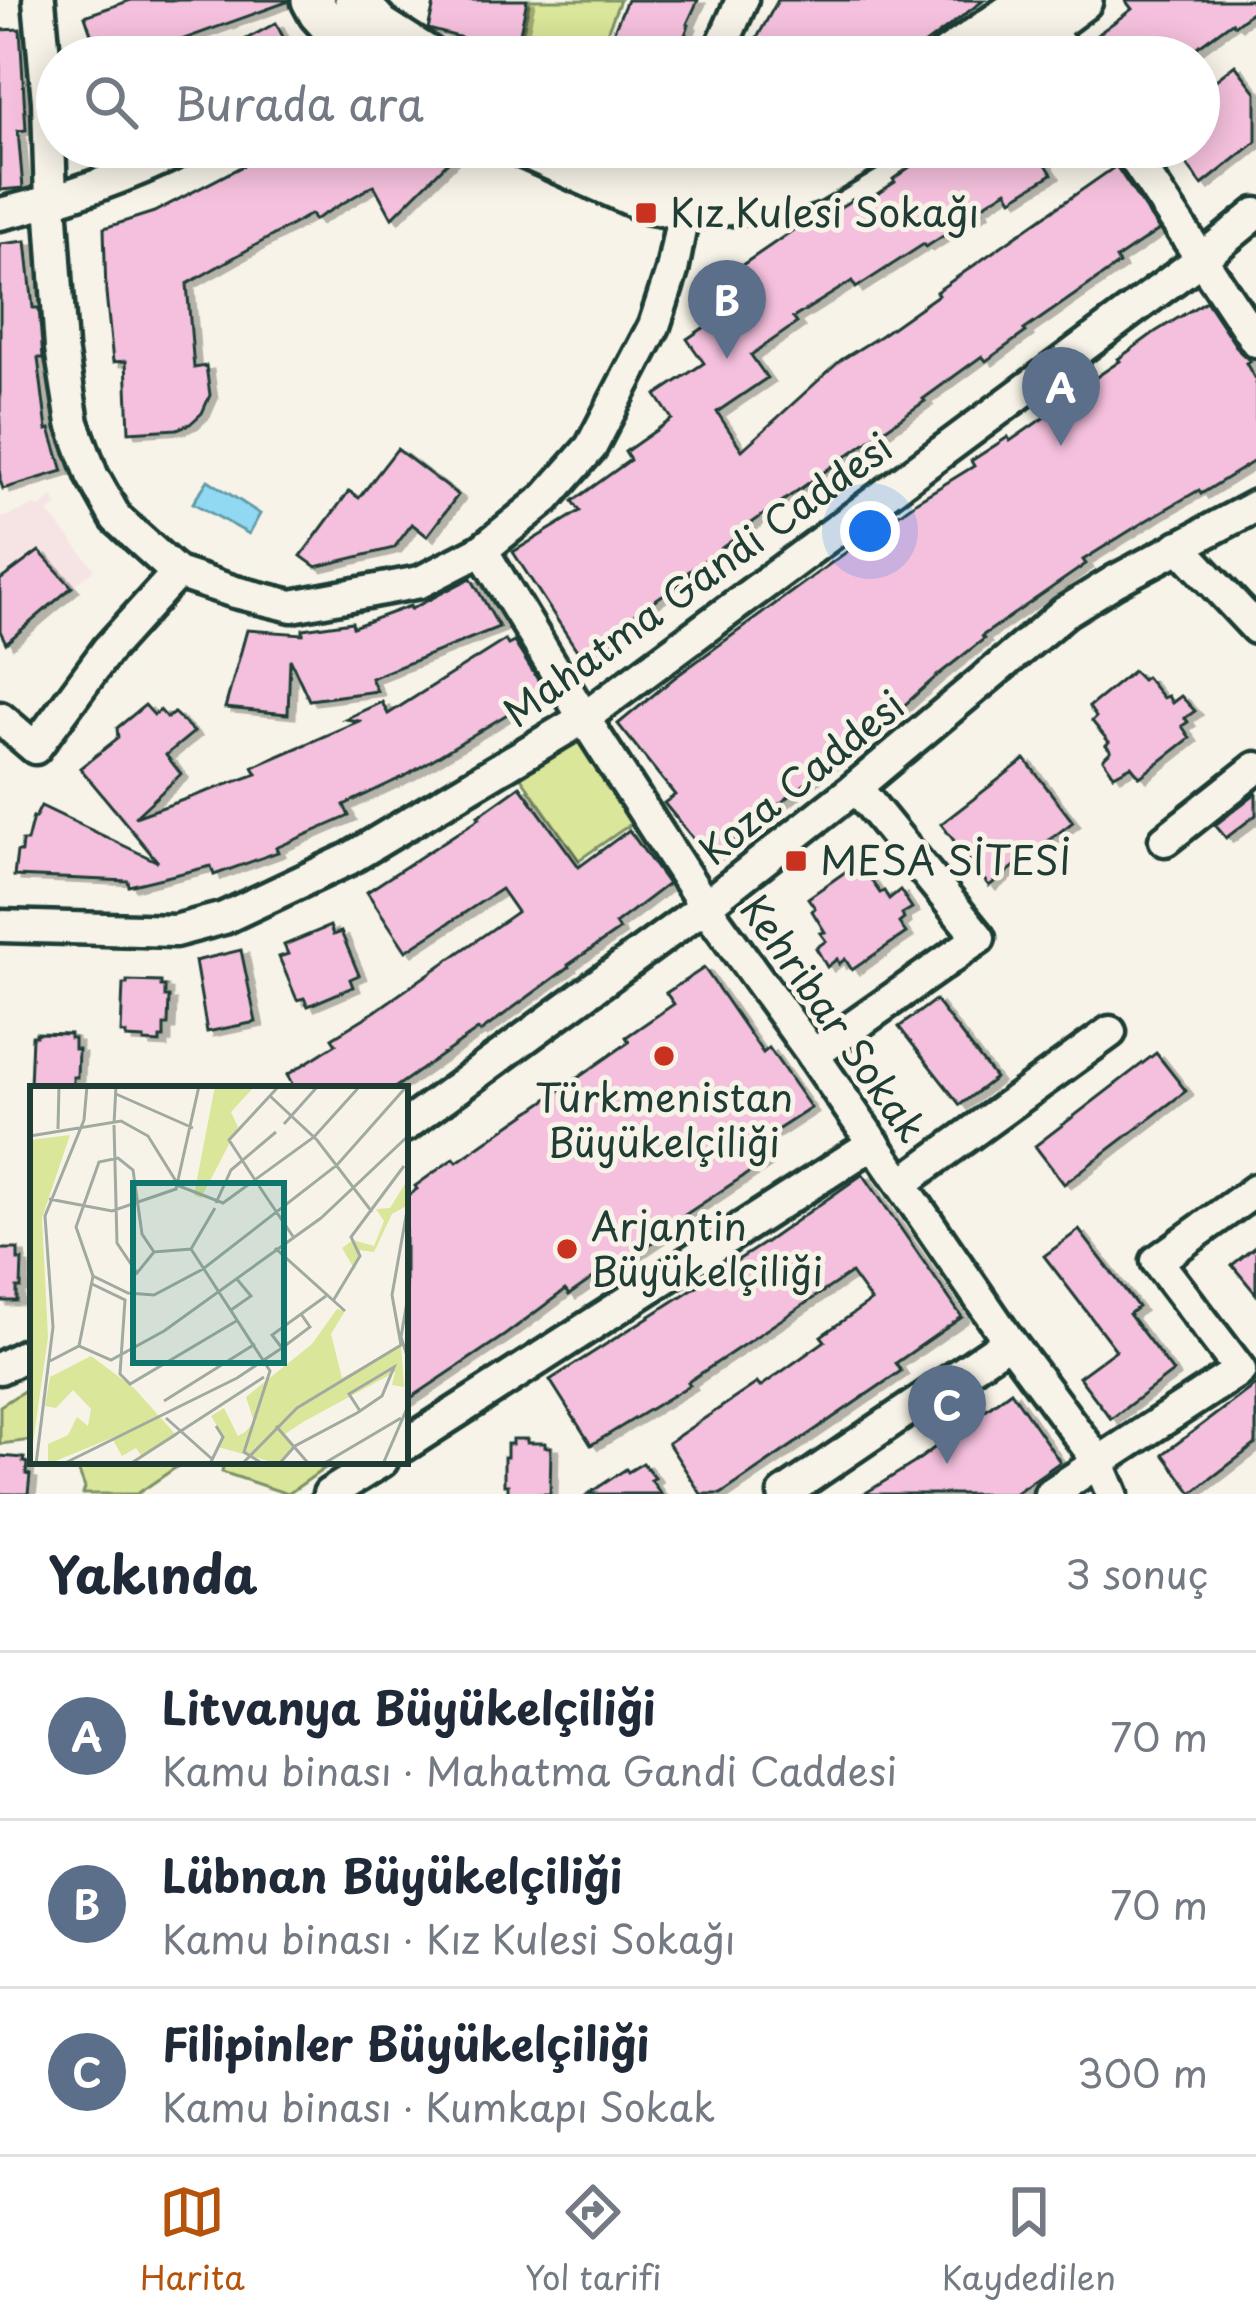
<!DOCTYPE html>
<html lang="tr">
<head>
<meta charset="utf-8">
<style>
	:root { --surface:#fff; --page:#f6f6f7; --text:#1f2937; --muted:#747a83; --line:#e0e1e3; --accent:#b45309 }
	body { margin:0; font-family:"Playpen Sans",sans-serif; background:var(--page); color:var(--text) }
	.you { position:absolute; left:870px; top:531px; width:42px; height:42px; margin:-30px; border:9px solid #fff; border-radius:50%; background:#1a73e8; box-shadow:0 0 0 18px #1a73e833 }
	.badge { display:grid; place-items:center; width:78px; height:78px; border-radius:50%; background:var(--accent); color:#fff; font-size:39px; font-weight:700 }
	.pin { position:absolute; translate:-50% -99px; filter:drop-shadow(0 3px 6px #0008) }
	.pin::after { content:''; position:absolute; top:63px; width:42px; height:36px; background:inherit; clip-path:polygon(0 0,100% 0,50% 100%) }
	.list { margin:0; padding:0; list-style:none }
	h2 { display:flex; justify-content:space-between; align-items:center; height:156px; margin:0; padding:0 48px; font-size:51px }
	h2 small { font-size:39px; font-weight:400; color:var(--muted) }
	.list li { display:grid; grid-template-columns:78px 1fr auto; gap:36px; align-items:center; box-sizing:border-box; height:168px; padding:0 48px; border-top:3px solid var(--line) }
	.list b { display:block; font-size:45px; white-space:nowrap }
	.list p { margin:0; font-size:39px; white-space:nowrap; color:var(--muted) }
	.list em { font-size:39px; font-style:normal; color:var(--muted) }
	.icon { flex:none; width:66px; height:66px; fill:none; stroke:currentColor; stroke-width:2; stroke-linecap:round; stroke-linejoin:round }
	.map { position:relative; flex:none; width:1256px; height:1494px; overflow:hidden }
	.search { position:absolute; background:var(--surface); box-shadow:0 6px 30px #0003; left:36px; right:36px; top:36px; height:132px; display:flex; align-items:center; gap:30px; box-sizing:border-box; padding:0 42px; border-radius:66px; color:var(--muted); font-size:45px }
	.sheet { height:660px; background:var(--surface) }
	nav { display:flex; justify-content:space-around; align-items:center; box-sizing:border-box; height:168px; border-top:3px solid var(--line); background:var(--surface); font-size:33px; color:var(--muted) }
	nav a { display:grid; justify-items:center; gap:6px }
	nav .on { color:var(--accent) }
	.map>svg:first-child { display:block }
	.built { fill:#f6e4e5 }
	.green { fill:#dae699; stroke:#7c9266; stroke-width:3 }
	.water { fill:#91d9f3; stroke:#639ba7; stroke-width:3 }
	.building { fill:#f5c0dd; stroke:#1f3d34; stroke-width:3; filter:url(#shadow) }
	.lines { fill:none; stroke-linecap:round; stroke-linejoin:round }
	.minor-casing { stroke:#1f3d34; stroke-width:39 }
	.major-casing { stroke:#1f3d34; stroke-width:48 }
	.minor { stroke:#f7f3e8; stroke-width:30 }
	.major { stroke:#f7f3e8; stroke-width:39 }
	.poi-dot { fill:#c8321e; stroke:#f7f3e8; stroke-width:4.5 }
	.labels { text-anchor:middle; stroke-width:10; stroke-linejoin:round; paint-order:stroke }
	.poi-label { font-size:39px; fill:#1f3d34; stroke:#f7f3e8; text-anchor:start }
	.street-label { font-size:39px; fill:#1f3d34; stroke:#f7f3e8 }
	.inset-road { fill:none; stroke:#a1aaa0; stroke-width:3 }
	.view { fill:#0f766e; fill-opacity:0.15; stroke:#0f766e; stroke-width:6 }
	.inset-edge { fill:none; stroke:#1f3d34; stroke-width:6 }
</style>
</head>
<body>
<div class="map">
<svg width="1256" height="1494" viewBox="0 0 1256 1494">
	<defs>
		<filter id="shadow"><feDropShadow dx="7" dy="4" stdDeviation="0" flood-color="#0004"/></filter>
	</defs>
	<rect width="100%" height="100%" fill="#f7f3e8"/>
	<filter id="ink" filterUnits="userSpaceOnUse"><feTurbulence type="fractalNoise" baseFrequency=".00833" numOctaves="2"/><feDisplacementMap in="SourceGraphic" scale="24" xChannelSelector="R" yChannelSelector="G"/><feConvolveMatrix kernelMatrix="1 2 1 2 8 2 1 2 1" color-interpolation-filters="sRGB"/></filter>
	<g filter="url(#ink)">
		<polygon class="built" points="52,497 58,505 48,512 95,569 72,587 38,552 0,580 0,519 35,505 40,508"/>
		<g class="green">
			<polygon points="530,0 620,0 597,57 517,57"/>
			<polygon points="584,718 645,814 579,860 510,762"/>
			<polygon points="33,1385 32,1440 0,1444 0,1406"/>
			<polygon points="55,1461 204,1461 178,1466 137,1494 83,1494 85,1488 76,1464 55,1463"/>
			<polygon points="224,1461 335,1461 288,1494 222,1472"/>
		</g>
		<polygon class="water" points="208,480 260,514 249,534 193,503"/>
		<g class="building">
			<polygon points="131,0 287,0 287,2 134,57 99,57 85,16"/>
			<polygon points="435,0 527,0 516,52 428,29"/>
			<polygon points="627,0 698,0 687,24 689,25 676,57 624,57 606,49"/>
			<polygon points="778,0 984,0 908,57 767,57 752,47"/>
			<polygon points="1125,0 1256,0 1256,9 1235,25 1232,22 1184,57 1103,57 1090,40 1132,9"/>
			<polygon points="276,23 293,57 213,57"/>
			<polygon points="20,29 26,130 18,131 23,188 0,190 0,30"/>
			<polygon points="1235,65 1256,92 1256,142 1202,185 1174,147 1199,147 1199,93"/>
			<polygon points="279,147 463,147 392,218 374,185 314,220 311,214 187,284 194,368 206,366 210,395 202,413 190,424 177,429 129,432 126,361 113,362 106,293 104,228 154,212"/>
			<polygon points="947,147 1035,147 1052,174 1012,199 1007,190 980,207 982,211 926,247 924,244 856,288 852,281 793,318 797,323 751,355 767,378 717,412 742,450 841,360 880,336 938,295 936,292 983,259 1116,166 1159,230 1116,259 1119,264 1024,330 1026,332 986,361 982,356 923,399 925,401 736,534 737,537 688,572 691,576 636,613 641,620 582,658 513,552 580,511 573,501 630,460 625,452 672,419 656,395 704,363 687,339 733,308 716,283 799,226 801,231 852,200 856,208 895,182 893,179 918,161 933,151 935,155"/>
			<polygon points="26,241 33,308 39,308 43,358 38,358 47,430 50,429 63,471 3,489 0,480 0,244"/>
			<polygon points="1206,301 1240,352 1250,361 1246,363 1256,381 1256,460 1201,494 1199,490 1147,520 1083,560 1086,564 982,636 984,639 938,675 900,709 710,859 664,803 675,795 618,724 674,678 816,574 917,501 974,466 971,461 1008,437 1010,441 1072,398 1070,395 1120,361 1118,359 1155,332"/>
			<polygon points="397,449 458,495 427,536 412,524 394,548 316,567 301,556 349,491 359,498"/>
			<polygon points="39,551 72,587 6,643 0,631 0,580"/>
			<polygon points="471,578 499,627 371,678 377,691 309,700 290,659 288,714 225,708 247,630 303,634 303,629 352,622 353,627 410,606 411,609"/>
			<polygon points="505,640 508,645 514,642 545,691 409,774 344,805 349,816 276,848 278,852 214,875 211,866 129,886 128,881 14,876 17,852 21,852 22,841 27,841 33,817 35,818 41,806 158,862 80,768 118,738 117,728 145,705 154,715 160,710 167,718 174,713 194,732 166,755 181,774 135,817 257,774 253,767 359,721 345,719 382,702 388,714"/>
			<polygon points="1133,671 1142,680 1146,677 1163,698 1168,696 1172,703 1181,696 1195,711 1185,718 1188,722 1182,726 1190,738 1140,777 1131,766 1114,775 1103,759 1111,751 1106,745 1109,742 1092,721 1096,717 1089,707"/>
			<polygon points="1025,759 1073,822 989,886 941,824"/>
			<polygon points="520,786 579,867 629,830 668,884 615,924 619,930 568,965 569,967 480,1032 478,1030 393,1089 295,1089 287,1075 336,1044 332,1038 374,1012 517,912 501,889 406,951 367,892 480,818 478,816"/>
			<polygon points="1256,793 1256,815 1226,838 1215,825"/>
			<polygon points="855,865 862,876 867,874 880,893 884,891 889,899 900,890 912,908 902,914 904,919 899,923 906,933 852,970 845,959 839,964 837,959 827,967 816,948 826,941 820,933 825,932 812,911 815,908 808,898"/>
			<polygon points="330,926 333,935 341,932 359,975 350,979 353,987 308,1006 304,998 297,1000 279,957 288,954 284,945"/>
			<polygon points="241,950 256,1022 207,1032 195,961"/>
			<polygon points="704,968 763,1053 769,1048 811,1108 754,1145 765,1162 662,1230 665,1234 622,1263 620,1259 569,1295 565,1290 505,1335 405,1402 405,1197 417,1189 415,1186 454,1158 457,1162 629,1042 626,1037 674,1004 666,993"/>
			<polygon points="127,981 161,982 161,986 165,986 165,997 169,997 168,1025 164,1025 164,1038 160,1038 160,1043 144,1042 144,1039 126,1038 126,1034 121,1033 123,984 127,984"/>
			<polygon points="935,1000 995,1078 960,1105 899,1027"/>
			<polygon points="36,1033 70,1034 70,1038 74,1038 74,1049 78,1049 77,1077 73,1077 73,1089 35,1089 35,1086 30,1086 32,1036 36,1036"/>
			<polygon points="1156,1053 1186,1091 1064,1184 1035,1146"/>
			<polygon points="863,1174 962,1317 896,1363 901,1371 721,1494 701,1494 668,1443 757,1383 760,1387 825,1341 821,1336 871,1301 851,1273 688,1382 690,1385 591,1445 550,1380 766,1242"/>
			<polygon points="1079,1230 1138,1307 1129,1314 1173,1372 1111,1419 1079,1377 1116,1350 1044,1256"/>
			<polygon points="1256,1246 1256,1294 1232,1265"/>
			<polygon points="0,1249 18,1249 18,1260 22,1260 21,1288 17,1288 17,1301 0,1301"/>
			<polygon points="1256,1384 1256,1444 1192,1493 1163,1454"/>
			<polygon points="1011,1391 1060,1462 1014,1494 864,1494 914,1463"/>
			<polygon points="512,1439 527,1439 527,1443 545,1443 545,1447 551,1447 550,1494 508,1494 508,1485 504,1485 504,1457 507,1457 507,1444 512,1444"/>
			<polygon points="0,1456 24,1458 23,1462 27,1463 26,1474 30,1475 28,1494 0,1494"/>
			<polygon points="643,1463 655,1478 651,1480 661,1494 588,1494 626,1469 628,1472"/>
		</g>
		<g class="lines">
			<g class="minor-casing">
				<g id="minor">
					<polyline points="39,0 48,101 51,202 61,348 73,423 92,475 116,518 177,573 235,592 292,606 420,582 482,550 546,498 591,447 654,326 672,271 684,209"/>
					<polyline points="1048,28 1067,57"/>
					<polyline points="717,57 742,0"/>
					<polyline points="1127,147 1256,341"/>
					<path d="M 0,214 C 65,199 127,177 187,147"/>
					<polyline points="1179,546 1256,628"/>
					<polyline points="482,550 584,718 705,906 813,1055 1009,1341 1098,1461 1112,1494"/>
					<polyline points="0,718 35,748 108,649 177,573"/>
					<polyline points="1165,840 1256,768"/>
					<polyline points="0,926 175,931 224,918 349,859 584,718 1201,259 1256,214"/>
					<polyline points="813,1055 979,938 856,787"/>
					<polyline points="405,1126 705,906 856,787 1065,612 1115,581 1256,506"/>
					<polyline points="902,1183 1110,1032"/>
					<polyline points="0,1368 33,1351"/>
					<polyline points="405,1445 874,1143"/>
					<polyline points="329,1494 382,1461"/>
					<polyline points="784,1494 1009,1341"/>
					<polyline points="1050,1494 1240,1370 1157,1261 1256,1190"/>
				</g>
			</g>
			<g class="major-casing">
				<g id="major">
					<polyline points="312,0 319,13 359,57"/>
					<polyline points="355,0 381,27 428,57"/>
					<polyline points="949,57 1031,0"/>
					<polyline points="1005,57 1082,0"/>
					<polyline points="523,147 649,203 684,209 755,202 811,183 871,147"/>
					<path d="M 610,147 C 624,153 639,162 654,166 C 692,176 781,166 815,147"/>
				</g>
			</g>
			<use href="#minor" class="minor"/>
			<use href="#major" class="major"/>
		</g>
	</g>
	<g class="poi-dot">
		<rect x="634" y="201" width="24" height="24" rx="6"/>
		<rect x="784" y="849" width="24" height="24" rx="6"/>
		<circle cx="664" cy="1056" r="12"/>
		<circle cx="567" cy="1249" r="12"/>
	</g>
	<g class="labels">
		<g class="poi-label">
			<text x="670" y="227">Kız Kulesi Sokağı</text>
			<text x="820" y="875">MESA SİTESİ</text>
			<text x="664" y="1112" text-anchor="middle">Türkmenistan<tspan x="664" dy="45">Büyükelçiliği</tspan></text>
			<text x="591" y="1241">Arjantin<tspan x="591" dy="45">Büyükelçiliği</tspan></text>
		</g>
		<g class="street-label">
			<text transform="translate(698 580) rotate(-36)" y="14">Mahatma Gandi Caddesi</text>
			<text transform="translate(802 778) rotate(-39)" y="14">Koza Caddesi</text>
			<text transform="translate(833 1019) rotate(55)" y="14">Kehribar Sokak</text>
		</g>
	</g>
	<g transform="translate(30 1086)">
		<rect width="378" height="378" fill="#f7f3e8"/>
		<path d="M 185,0 L 225,0 L 201,26 L 208,41 L 171,112 L 164,109 ZM 40,49 L 12,132 L 18,251 L 0,378 L 0,54 ZM 378,93 L 378,119 L 362,128 L 344,166 L 330,164 L 325,184 L 312,162 L 323,154 L 344,160 L 354,135 L 346,123 L 360,122 ZM 307,223 L 315,225 L 301,248 L 312,292 L 371,259 L 374,301 L 362,299 L 365,286 L 273,336 L 255,348 L 265,360 L 249,378 L 188,361 L 193,350 L 181,330 L 194,322 L 208,350 L 215,346 L 224,336 L 216,311 L 282,258 ZM 61,270 L 104,302 L 147,350 L 112,371 L 106,362 L 92,370 L 83,354 L 94,347 L 18,378 L 18,358 L 38,349 L 47,331 L 58,340 L 61,323 L 43,304 L 26,322 L 15,320 L 20,291 Z" fill="#dae699"/>
		<path class="inset-road" d="M 86,8 L 163,42M 240,10 L 287,54 L 342,126M 84,38 L 86,0M 254,38 L 288,0M 84,39 L 87,157 L 107,187 L 124,166M 28,43 L 29,0M 0,50 L 91,35 L 118,50 L 149,100 L 193,117 L 284,51 L 330,0M 1,50 L 1,0M 227,97 L 199,54 L 249,0M 229,100 L 264,152M 19,113 L 82,125 L 146,103 L 169,0M 186,117 L 201,84 L 246,46M 245,162 L 315,225M 161,163 L 240,285 L 214,366 L 233,378M 63,190 L 98,207 L 124,209 L 173,183 L 307,79 L 377,0M 62,198 L 95,214 L 90,288 L 100,298 L 208,234M 378,210 L 371,251 L 378,273M 303,215 L 330,170 L 321,151 L 374,80M 201,224 L 221,210 L 206,192M 49,260 L 63,190 L 46,141 L 69,76 L 88,72 L 103,84 L 112,148 L 124,166 L 161,163 L 185,122M 252,262 L 280,241 L 271,228M 20,275 L 49,260 L 81,274 L 134,245 L 291,132 L 378,50M 134,315 L 225,258M 136,332 L 182,373M 246,340 L 279,378M 6,378 L 23,241 L 15,130 L 54,34 L 57,0M 33,378 L 207,292 L 252,262 L 242,249 L 296,210M 100,378 L 234,291M 180,378 L 193,351 L 186,340M 212,378 L 267,322 L 371,259 L 362,209 L 378,119M 249,378 L 265,360 L 327,327 L 330,325 L 352,310 L 364,281 L 319,308 L 330,325M 293,378 L 371,332M 353,378 L 378,320"/>
		<path class="view" d="M 103,97 L 254,97 L 254,277 L 103,277 Z"/>
		<rect width="378" height="378" class="inset-edge"/>
	</g>
</svg>
<div class="you"></div>
<div class="pin badge" style="left:1061px;top:446px;background:#5c6f8a">A</div>
<div class="pin badge" style="left:727px;top:359px;background:#5c6f8a">B</div>
<div class="pin badge" style="left:947px;top:1464px;background:#5c6f8a">C</div>
<div class="search"><svg class="icon" aria-label="search" viewBox="0 0 24 24"><circle cx="10" cy="10" r="6"/><path d="M15 15l6 6"/></svg>Burada ara</div>
</div>
<section class="sheet">
<h2>Yakında<small>3 sonuç</small></h2>
<ul class="list">
<li><span class="badge" style="background:#5c6f8a">A</span><div><b>Litvanya Büyükelçiliği</b><p>Kamu binası · Mahatma Gandi Caddesi</p></div><em>70 m</em></li>
<li><span class="badge" style="background:#5c6f8a">B</span><div><b>Lübnan Büyükelçiliği</b><p>Kamu binası · Kız Kulesi Sokağı</p></div><em>70 m</em></li>
<li><span class="badge" style="background:#5c6f8a">C</span><div><b>Filipinler Büyükelçiliği</b><p>Kamu binası · Kumkapı Sokak</p></div><em>300 m</em></li>
</ul>
</section>
<nav>
<a class="on"><svg class="icon" aria-label="map" viewBox="0 0 24 24"><path d="M3 6l6-2 6 2 6-2v14l-6 2-6-2-6 2zM9 4v14M15 6v14"/></svg>Harita</a>
<a><svg class="icon" aria-label="directions" viewBox="0 0 24 24"><path d="M12 3l9 9-9 9-9-9zM9 14v-3h6M13 9l2 2-2 2"/></svg>Yol tarifi</a>
<a><svg class="icon" aria-label="saved" viewBox="0 0 24 24"><path d="M7 4h10v16l-5-4-5 4z"/></svg>Kaydedilen</a>
</nav>
</body>
</html>
